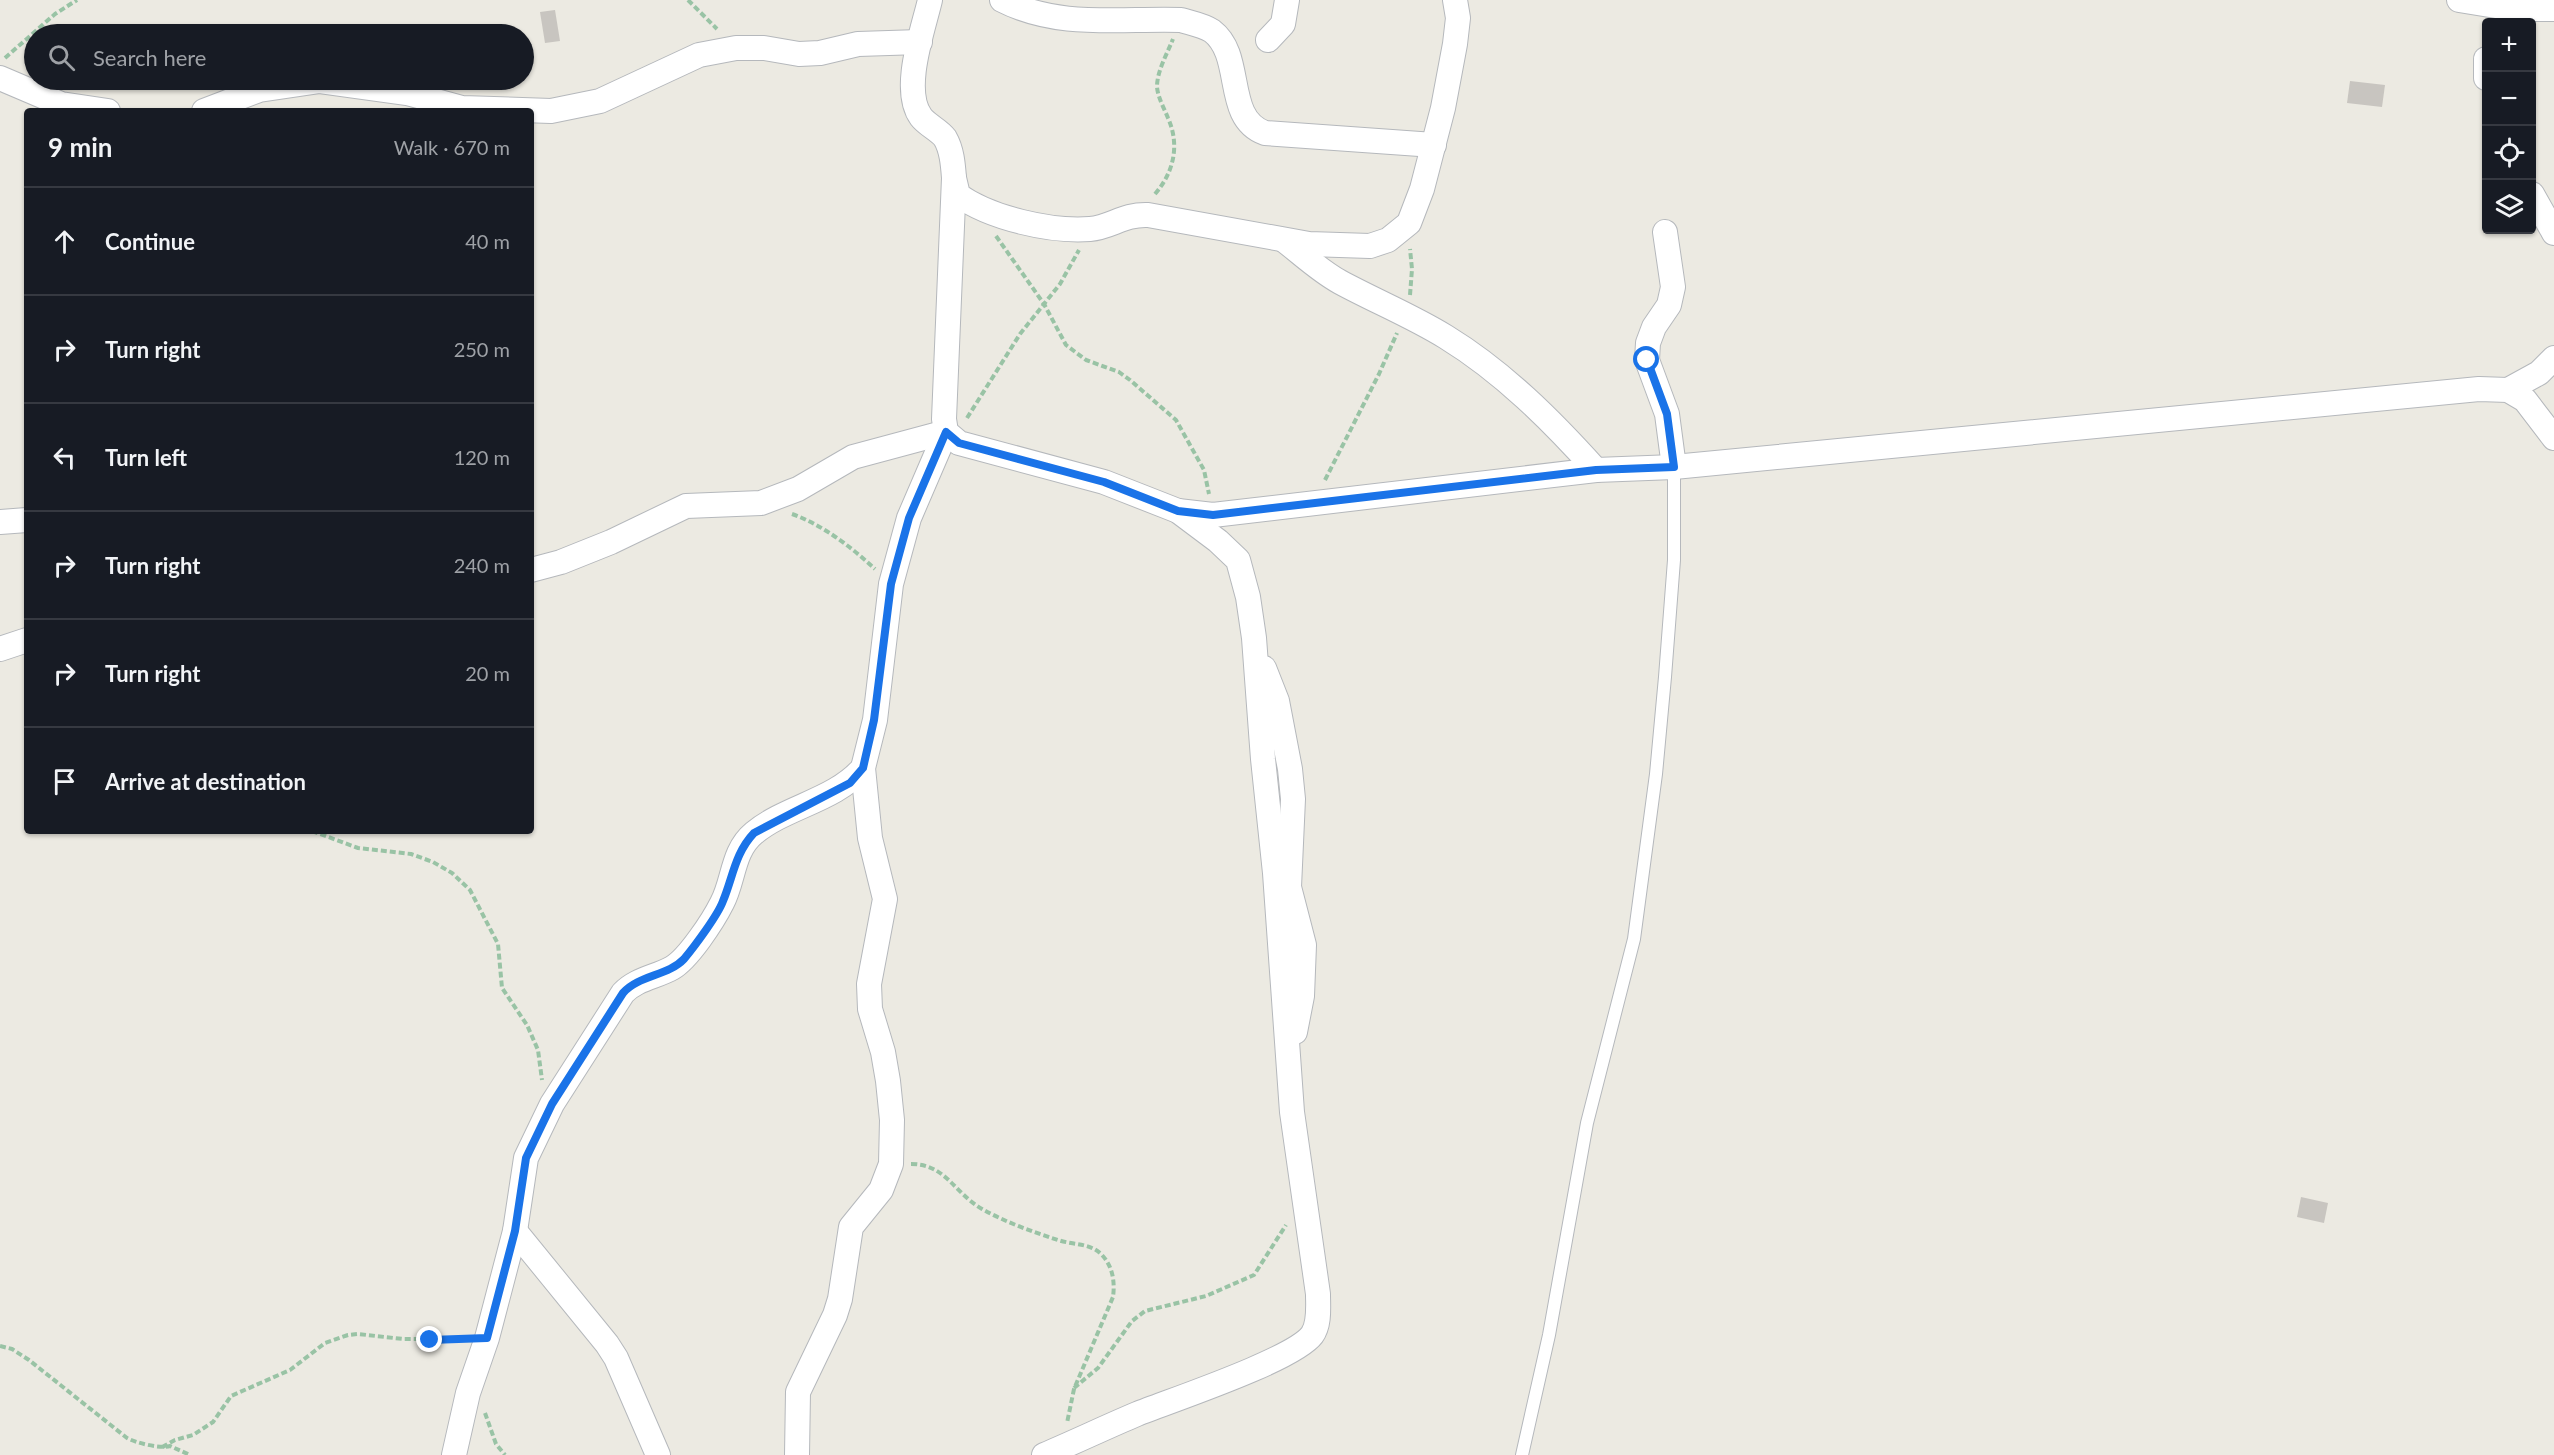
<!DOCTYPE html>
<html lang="en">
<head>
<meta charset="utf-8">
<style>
	:root { --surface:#171b24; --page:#242831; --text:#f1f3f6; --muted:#9ea1a6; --line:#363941 }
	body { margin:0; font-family:Lato,sans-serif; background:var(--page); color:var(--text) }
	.controls { position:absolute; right:18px; top:18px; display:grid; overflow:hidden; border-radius:6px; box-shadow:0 2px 4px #0004 }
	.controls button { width:54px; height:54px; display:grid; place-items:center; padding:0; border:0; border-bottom:2px solid var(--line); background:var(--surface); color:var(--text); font:30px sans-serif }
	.stop { position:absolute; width:18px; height:18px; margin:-14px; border:4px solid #1a73e8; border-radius:50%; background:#fff }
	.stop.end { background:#1a73e8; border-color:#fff; box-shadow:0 2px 6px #0008 }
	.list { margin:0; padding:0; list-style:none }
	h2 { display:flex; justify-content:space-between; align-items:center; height:78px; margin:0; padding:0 24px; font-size:26px }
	h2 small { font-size:20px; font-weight:400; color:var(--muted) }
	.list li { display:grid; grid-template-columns:39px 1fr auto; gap:18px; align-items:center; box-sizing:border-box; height:108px; padding:0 24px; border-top:2px solid var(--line) }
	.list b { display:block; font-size:22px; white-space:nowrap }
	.list em { font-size:20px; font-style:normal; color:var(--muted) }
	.icon { flex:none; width:33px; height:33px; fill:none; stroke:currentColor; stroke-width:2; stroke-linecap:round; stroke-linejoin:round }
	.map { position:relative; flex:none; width:2554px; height:1455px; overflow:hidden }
	.search { position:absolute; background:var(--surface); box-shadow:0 2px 4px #0004; left:24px; top:24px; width:510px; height:66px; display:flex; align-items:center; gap:15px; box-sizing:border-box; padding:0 21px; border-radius:33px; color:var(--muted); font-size:22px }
	.panel { position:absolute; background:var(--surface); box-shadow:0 2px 4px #0004; left:24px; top:108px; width:510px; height:726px; border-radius:6px }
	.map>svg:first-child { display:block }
	.building { fill:#c8c5c0 }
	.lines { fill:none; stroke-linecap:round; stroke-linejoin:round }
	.lane-casing { stroke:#b5b8bc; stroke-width:14 }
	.street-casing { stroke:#b5b8bc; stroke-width:26 }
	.path { stroke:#99c3a5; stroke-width:4; stroke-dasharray:6 3; stroke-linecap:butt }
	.lane { stroke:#fff; stroke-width:12 }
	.street { stroke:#fff; stroke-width:24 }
	.route { stroke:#1a73e8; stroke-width:8 }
</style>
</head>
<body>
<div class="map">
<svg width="2554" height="1455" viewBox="0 0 2554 1455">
	<rect width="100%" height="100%" fill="#eceae2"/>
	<g class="building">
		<polygon points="555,10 560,41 545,43 540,12"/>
		<polygon points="2350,81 2385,85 2382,107 2347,103"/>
		<polygon points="2301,1197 2328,1203 2324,1223 2297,1217"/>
	</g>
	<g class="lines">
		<g class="lane-casing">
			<polyline id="lane" points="1522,1455 1549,1335 1587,1123 1634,939 1656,774 1665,677 1674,560 1674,467"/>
		</g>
		<g class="street-casing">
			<g id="street">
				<path d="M 930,0 C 923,30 901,90 921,117 C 927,125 939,130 945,138 C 952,150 953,165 954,178 L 944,419 L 946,432 L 959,443 L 1104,482 L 1178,511 L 1218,541 L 1238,560 L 1248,597 L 1254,638 L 1263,759 L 1275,873 L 1292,1112 L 1318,1294 C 1318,1307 1320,1324 1312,1335 C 1293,1360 1172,1400 1137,1414 C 1106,1427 1075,1442 1044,1455"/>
				<path d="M 1002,0 C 1059,29 1120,18 1181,20 C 1191,23 1203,25 1212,31 C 1245,56 1223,118 1265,133 L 1434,145"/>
				<polyline points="2459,0 2514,9 2554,9"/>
				<polyline points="1268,40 1283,24 1287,0"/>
				<polyline points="2486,59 2486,78"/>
				<polyline points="0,78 61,104 108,111"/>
				<polyline points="204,111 259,90 320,81 407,93 462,108 551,111 600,101 699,55 736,48 764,48 799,54 820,53 858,44 920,42"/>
				<path d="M 954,178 L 958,195 C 990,218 1050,232 1090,229 C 1112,227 1123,214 1148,215 L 1309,244 L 1370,246 L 1388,240 L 1409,223 L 1422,189 L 1443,108 L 1455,44 L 1458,18 L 1455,0"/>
				<polyline points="2532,194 2554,233"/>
				<polyline points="1665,232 1673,287 1669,305 1654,327 1648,343 1647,360 1667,414 1674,467"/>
				<path d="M 1285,241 C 1303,255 1320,271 1340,282 C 1375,301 1412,316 1446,337 C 1503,372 1551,420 1596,470"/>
				<polyline points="2508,390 2539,373 2554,358"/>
				<polyline points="1178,511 1213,515 1596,470 1674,467 2479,389 2508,390 2525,400 2554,438"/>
				<polyline points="0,522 27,520"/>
				<polyline points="531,570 561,562 611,542 686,506 761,503 798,489 853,457 946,432"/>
				<polyline points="0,649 27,640"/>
				<polyline points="1264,668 1277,701 1290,769 1293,799 1289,887 1304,945 1302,996 1295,1032"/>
				<polyline points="515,1231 607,1344 616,1358 658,1455"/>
				<path d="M 454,1455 L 468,1393 L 487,1338 L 515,1231 L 526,1158 L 552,1104 L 623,993 C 636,979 656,977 672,968 C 688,959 713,921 722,903 C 734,881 732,851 754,833 C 787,806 834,801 863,768"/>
				<polyline points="797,1455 798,1392 835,1315 840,1299 851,1227 881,1190 891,1164 892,1120 888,1081 883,1052 870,1009 869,984 885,899 870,838 863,768 875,720 891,584 909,518 946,432"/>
			</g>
		</g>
		<g class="path">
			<polyline points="688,0 717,29"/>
			<polyline points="5,58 55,14 77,0"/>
			<path d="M 1155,194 C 1174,172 1180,145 1168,118 C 1164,108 1158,98 1157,87 C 1157,71 1167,54 1173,39"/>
			<polyline points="996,236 1044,304 1066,345 1086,360 1119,372 1130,380 1176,420 1204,470 1209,494"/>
			<polyline points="1410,295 1412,269 1410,249"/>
			<polyline points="967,418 1020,334 1060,284 1079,250"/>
			<polyline points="1325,480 1379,374 1397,333"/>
			<path d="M 792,514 C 823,525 851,547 875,569"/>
			<polyline points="312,831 358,848 411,854 433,862 452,873 470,890 498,944 502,988 527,1025 538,1050 542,1080"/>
			<path d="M 911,1164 C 946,1164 954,1193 982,1209 C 1005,1222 1033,1232 1058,1240 C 1073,1245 1090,1243 1101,1254 C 1113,1266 1115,1282 1113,1297 L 1074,1389 L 1067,1423"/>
			<path d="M 0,1346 L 12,1349 L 29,1360 L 127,1438 C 136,1443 161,1449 170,1446 L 190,1455"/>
			<polyline points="1074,1388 1098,1368 1132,1321 1145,1311 1206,1296 1254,1275 1286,1225"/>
			<polyline points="485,1413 496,1444 505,1455"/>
			<polyline points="165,1448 164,1446 175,1440 193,1435 213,1422 231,1396 290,1370 325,1343 348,1335 358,1334 403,1339 465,1339"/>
		</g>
		<use href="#lane" class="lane"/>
		<use href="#street" class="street"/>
	</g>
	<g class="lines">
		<path class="route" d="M 430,1340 L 487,1338 L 515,1231 L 526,1158 L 552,1104 L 623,993 C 639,975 668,976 684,959 C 694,947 718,915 723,901 C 733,877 735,853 754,833 L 850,783 L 863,768 L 874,720 L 891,584 L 909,518 L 946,432 L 959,443 L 1104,482 L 1178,511 L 1213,515 L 1596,470 L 1674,467 L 1667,414 L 1647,360"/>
	</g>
</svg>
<div class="controls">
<button>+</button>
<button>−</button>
<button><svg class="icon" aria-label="locate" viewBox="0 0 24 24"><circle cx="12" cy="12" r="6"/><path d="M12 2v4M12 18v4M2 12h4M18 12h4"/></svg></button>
<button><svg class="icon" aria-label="layers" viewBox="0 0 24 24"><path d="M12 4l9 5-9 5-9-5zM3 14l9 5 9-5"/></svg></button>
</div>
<div class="stop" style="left:1647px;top:360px"></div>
<div class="stop end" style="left:430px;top:1340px"></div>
<div class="search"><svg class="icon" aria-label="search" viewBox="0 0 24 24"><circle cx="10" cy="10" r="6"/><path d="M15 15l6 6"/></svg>Search here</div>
<section class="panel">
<h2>9 min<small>Walk · 670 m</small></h2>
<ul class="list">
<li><svg class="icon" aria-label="ahead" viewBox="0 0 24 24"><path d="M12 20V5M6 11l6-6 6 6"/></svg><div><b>Continue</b></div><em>40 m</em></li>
<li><svg class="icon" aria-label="right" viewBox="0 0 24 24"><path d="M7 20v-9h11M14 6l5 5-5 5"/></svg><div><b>Turn right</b></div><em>250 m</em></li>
<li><svg class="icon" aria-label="left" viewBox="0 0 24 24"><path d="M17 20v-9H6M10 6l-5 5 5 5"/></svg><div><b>Turn left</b></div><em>120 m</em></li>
<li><svg class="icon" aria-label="right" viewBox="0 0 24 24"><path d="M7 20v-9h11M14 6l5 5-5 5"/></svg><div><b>Turn right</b></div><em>240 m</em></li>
<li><svg class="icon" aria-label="right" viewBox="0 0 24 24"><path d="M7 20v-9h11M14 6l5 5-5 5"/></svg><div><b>Turn right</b></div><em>20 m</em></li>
<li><svg class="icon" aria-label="arrive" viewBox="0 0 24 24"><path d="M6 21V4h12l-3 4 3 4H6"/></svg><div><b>Arrive at destination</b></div></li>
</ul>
</section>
</div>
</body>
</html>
